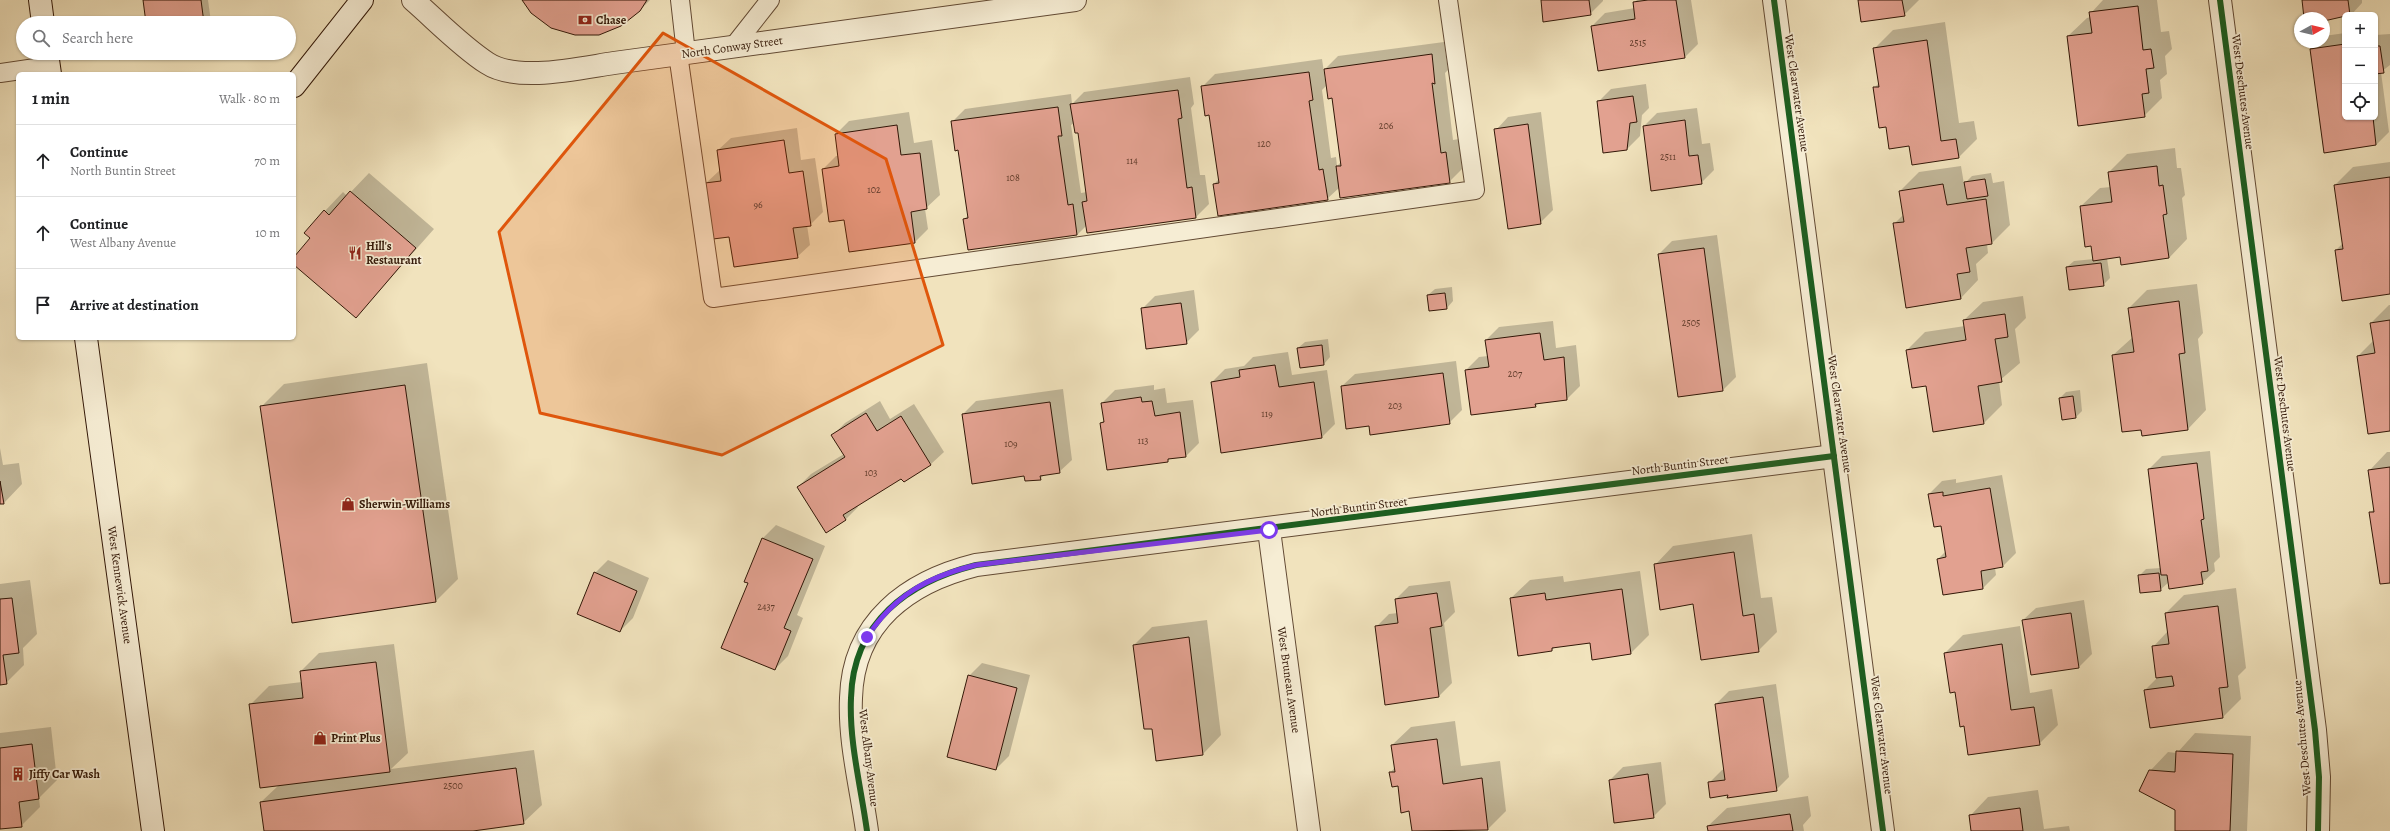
<!DOCTYPE html>
<html lang="en">
<head>
<meta charset="utf-8">
<style>
	:root { --surface:#fff; --page:#f2f2f2; --text:#202124; --muted:#757577; --line:#e0e0e0 }
	body { margin:0; font-family:Alegreya,serif; background:var(--page); color:var(--text) }
	.controls { position:absolute; right:12px; top:12px; display:grid; overflow:hidden; border-radius:6px; box-shadow:0 1px 3px #0004 }
	.controls button { width:36px; height:36px; display:grid; place-items:center; padding:0; border:0; border-bottom:1px solid var(--line); background:var(--surface); color:var(--text); font:20px sans-serif }
	.compass { position:absolute; left:2294px; top:12px; width:36px; height:36px; border-radius:50%; background:var(--surface); box-shadow:0 1px 3px #0004; rotate:82deg }
	.stop { position:absolute; width:12px; height:12px; margin:-9px; border:3px solid #7c3aed; border-radius:50%; background:#fff }
	.stop.end { background:#7c3aed; border-color:#fff; box-shadow:0 1px 4px #0008 }
	.list { margin:0; padding:0; list-style:none }
	h2 { display:flex; justify-content:space-between; align-items:center; height:52px; margin:0; padding:0 16px; font-size:17px }
	h2 small { font-size:13px; font-weight:400; color:var(--muted) }
	.list li { display:grid; grid-template-columns:26px 1fr auto; gap:12px; align-items:center; box-sizing:border-box; height:72px; padding:0 16px; border-top:1px solid var(--line) }
	.list b { display:block; font-size:15px; white-space:nowrap }
	.list p { margin:0; font-size:13px; white-space:nowrap; color:var(--muted) }
	.list em { font-size:13px; font-style:normal; color:var(--muted) }
	.icon { flex:none; width:22px; height:22px; fill:none; stroke:currentColor; stroke-width:2; stroke-linecap:round; stroke-linejoin:round }
	.map { position:relative; flex:none; width:2390px; height:831px; overflow:hidden }
	.search { position:absolute; background:var(--surface); box-shadow:0 1px 3px #0004; left:16px; top:16px; width:280px; height:44px; display:flex; align-items:center; gap:10px; box-sizing:border-box; padding:0 14px; border-radius:22px; color:var(--muted); font-size:15px }
	.panel { position:absolute; background:var(--surface); box-shadow:0 1px 3px #0004; left:16px; top:72px; width:280px; height:268px; border-radius:6px }
	.map>svg:first-child { display:block }
	.shadow { fill:#0003; fill-rule:evenodd }
	.building { fill:#e2a190; stroke:#321707 }
	.lines { fill:none; stroke-linecap:round; stroke-linejoin:round }
	.lane-casing { stroke:#624a34; stroke-width:20 }
	.street-casing { stroke:#624a34; stroke-width:24 }
	.secondary-casing { stroke:#321707; stroke-width:24 }
	.lane { stroke:#f6edd4; stroke-width:18 }
	.street { stroke:#f6edd4; stroke-width:22 }
	.secondary { stroke:#f6edd4; stroke-width:22 }
	.cycleway-casing { stroke:#f6edd4; stroke-width:8 }
	.cycleway { stroke:#1b5e20; stroke-width:6 }
	.route { stroke:#7c3aed; stroke-width:5 }
	.marked { fill:#df560c; fill-opacity:0.2; stroke:#df560c; stroke-width:3; stroke-linejoin:round }
	.labels { text-anchor:middle; stroke-width:3.5; stroke-linejoin:round; paint-order:stroke }
	.number-label { font-size:10px; fill:#5e3a29 }
	.poi-label { font-size:12px; font-weight:bold; fill:#321707; stroke:#f6edd4; text-anchor:start }
	.street-label { font-size:12px; fill:#321707; stroke:#f6edd4 }
</style>
</head>
<body>
<div class="map">
<svg width="2390" height="831" viewBox="0 0 2390 831">
	<rect width="100%" height="100%" fill="#f1e3bd"/>
	<filter id="stains"><feTurbulence type="fractalNoise" baseFrequency=".005" numOctaves="4"/><feColorMatrix values="0 0 0 0 .2 0 0 0 0 .09 0 0 0 0 .02 0 0 0 .5 -.17"/></filter>
	<radialGradient id="worn" r=".72"><stop offset=".6" stop-color="#630" stop-opacity="0"/><stop offset="1" stop-color="#630" stop-opacity=".3"/></radialGradient>
	<g class="shadow">
		<polygon points="144,0 208,0 211,22 147,23"/>
		<polygon points="523,0 650,0 639,11"/>
		<polygon points="1542,0 1603,0 1603,1 1590,14"/>
		<polygon points="1637,0 1691,0 1698,44 1685,57 1599,70 1592,26 1605,13 1635,8 1634,3"/>
		<polygon points="1859,0 1919,0 1904,15"/>
		<polygon points="2103,0 2157,0 2161,32 2169,31 2172,49 2165,56 2167,74 2160,80 2162,98 2144,116 2068,36 2087,18 2091,17 2091,13"/>
		<polygon points="2303,0 2362,0 2362,3 2351,15 2324,20 2324,18 2305,18"/>
		<polygon points="1945,22 1959,123 1974,121 1977,139 1959,157 1910,145 1886,126 1874,88 1879,83 1874,49 1893,30"/>
		<polygon points="2375,29 2375,35 2390,34 2390,65 2381,72 2389,132 2376,145 2325,152 2311,49 2318,42 2324,42 2324,36 2345,33 2345,117 2375,117"/>
		<polygon points="1444,42 1448,70 1445,73 1453,140 1459,139 1462,169 1449,182 1340,187 1327,199 1214,184 1219,179 1210,114 1202,87 1215,74 1322,59 1326,86 1322,90 1331,158 1336,157 1337,166 1341,162 1333,97 1325,69 1338,56"/>
		<path d="M 1190,77 L 1194,104 L 1191,108 L 1200,175 L 1205,175 L 1209,204 L 1196,217 L 1087,225 L 1077,235 L 964,219 L 969,215 L 959,149 L 952,122 L 965,109 L 1071,94 L 1072,104 L 1084,92 ZM 1074,123 L 1078,132 L 1087,192 L 1081,193 L 1071,125 Z"/>
		<polygon points="1646,84 1649,108 1642,115 1640,136 1627,149 1598,102 1611,89"/>
		<polygon points="1697,108 1702,144 1710,143 1714,170 1701,183 1644,126 1657,113"/>
		<polygon points="909,112 914,143 932,140 940,195 925,209 928,229 915,242 845,219 823,169 836,156 839,156 836,134 849,121"/>
		<polygon points="1541,112 1553,210 1540,223 1496,130 1508,117"/>
		<polygon points="797,128 801,160 815,158 823,212 810,225 807,225 810,245 797,257 730,236 706,183 720,170 718,150 731,138"/>
		<polygon points="2175,148 2177,168 2181,168 2185,195 2182,198 2187,239 2169,258 2121,256 2107,258 2110,278 2103,285 2067,267 2074,261 2094,259 2081,206 2100,188 2111,187 2109,172 2127,154"/>
		<polygon points="2390,162 2390,293 2336,250 2343,243 2335,185 2353,167"/>
		<polygon points="1961,166 1964,184 1972,176 1991,173 1993,183 2004,181 2010,225 1992,243 1987,244 1988,253 1976,264 1978,280 1960,299 1894,224 1904,214 1900,191 1919,172"/>
		<polygon points="369,173 434,229 356,317 294,264 294,259 312,238 325,211 343,192 347,196"/>
		<polygon points="1717,235 1736,377 1723,390 1679,396 1659,254 1672,241"/>
		<polygon points="2197,284 2203,333 2198,339 2206,410 2188,429 2142,435 2113,355 2133,337 2129,308 2147,290"/>
		<polygon points="1452,287 1453,301 1447,308 1428,295 1435,289"/>
		<polygon points="1194,290 1199,330 1186,343 1142,309 1155,296"/>
		<polygon points="2023,296 2026,318 2015,329 2020,363 1999,381 2002,405 1984,423 1926,385 1907,350 1925,332 1965,326 1964,320 1983,302"/>
		<polygon points="2389,305 2390,305 2390,430 2358,356 2374,340 2371,323"/>
		<polygon points="1553,321 1556,348 1576,345 1580,386 1567,399 1539,402 1536,406 1466,370 1479,357 1488,356 1486,340 1499,327"/>
		<polygon points="1328,339 1330,357 1324,364 1298,348 1305,342"/>
		<polygon points="1288,352 1292,375 1327,370 1335,424 1322,437 1212,382 1225,369 1244,366 1253,357"/>
		<polygon points="1456,361 1462,410 1449,423 1342,386 1355,374"/>
		<polygon points="427,363 458,579 436,601 261,407 284,384"/>
		<polygon points="1154,385 1154,390 1165,388 1167,403 1193,400 1199,443 1186,456 1171,458 1167,461 1101,423 1105,420 1102,403 1115,390"/>
		<polygon points="1063,389 1072,460 1059,472 1044,475 1040,479 1025,475 963,414 976,401"/>
		<polygon points="2080,390 2082,411 2076,417 2063,419 2060,398 2066,392"/>
		<polygon points="880,401 890,419 914,404 944,452 931,464 904,481 901,477 857,505 858,507 846,519 798,487 811,474 844,454 832,436 845,423"/>
		<polygon points="0,448 3,465 19,463 22,484 4,503 0,503"/>
		<polygon points="2210,451 2220,557 2214,563 2215,571 2202,583 2169,582 2160,590 2139,576 2146,569 2161,568 2149,469 2162,456"/>
		<polygon points="2387,452 2390,452 2390,582 2370,513 2375,508 2369,471"/>
		<polygon points="2002,475 2016,553 2003,566 1995,568 1996,575 1983,588 1938,559 1946,551 1942,525 1929,494 1942,481 1956,479 1956,483"/>
		<polygon points="776,525 825,546 797,615 803,618 788,656 775,669 750,583 745,581 763,538"/>
		<polygon points="1752,534 1761,598 1772,597 1777,632 1758,651 1694,603 1655,565 1673,546"/>
		<polygon points="608,560 649,578 633,618 620,631 595,573"/>
		<polygon points="1640,571 1649,635 1630,654 1590,642 1556,646 1552,650 1511,598 1530,580 1563,576 1564,582"/>
		<polygon points="30,580 37,634 23,648 24,665 6,683 0,684 0,584"/>
		<polygon points="1450,581 1455,612 1444,623 1452,683 1439,696 1376,627 1389,614 1398,613 1396,599 1409,586"/>
		<polygon points="2236,588 2246,668 2238,676 2241,699 2223,717 2151,727 2145,690 2157,678 2153,647 2168,631 2166,613 2184,595"/>
		<polygon points="2084,600 2092,654 2079,667 2023,620 2036,608"/>
		<polygon points="1207,620 1221,735 1203,754 1157,760 1153,728 1134,645 1152,627"/>
		<polygon points="2020,626 2030,693 2052,689 2058,725 2039,744 1965,725 1945,653 1963,635"/>
		<polygon points="394,644 408,753 391,769 534,750 542,805 523,823 465,831 265,831 261,802 279,785 250,705 269,686 302,682 301,671 319,653"/>
		<polygon points="982,663 1030,675 1009,756 996,769 969,676"/>
		<polygon points="1776,684 1789,777 1776,790 1729,794 1709,783 1722,770 1725,769 1716,704 1729,691"/>
		<polygon points="1455,721 1461,766 1500,761 1506,811 1488,829 1413,831 1410,810 1391,772 1395,767 1392,745 1411,727"/>
		<polygon points="51,727 57,780 39,798 40,807 21,826 0,828 0,733"/>
		<polygon points="2195,733 2251,736 2247,831 2176,831 2177,809 2150,771 2168,752 2177,753"/>
		<polygon points="1661,762 1666,804 1653,817 1610,780 1623,767"/>
		<polygon points="2038,790 2044,829 2069,826 2070,831 1972,831 1970,816 1988,797"/>
		<polygon points="1808,796 1811,816 1803,825 1804,831 1709,831 1708,826 1727,808"/>
	</g>
	<g class="building">
		<polygon points="143,0 201,0 204,23 146,23"/>
		<polygon points="522,0 647,0 640,11 621,26 599,35 575,35 551,28 531,13"/>
		<polygon points="1541,0 1589,0 1591,15 1543,22"/>
		<polygon points="1648,0 1676,0 1685,58 1598,71 1591,26 1635,19 1633,2"/>
		<polygon points="1858,0 1902,0 1905,16 1861,22"/>
		<polygon points="2302,0 2348,0 2350,15 2324,21 2324,18 2304,18"/>
		<polygon points="2138,6 2143,50 2151,49 2154,68 2146,69 2149,93 2142,94 2145,117 2078,126 2067,36 2092,33 2089,12"/>
		<polygon points="1927,40 1941,141 1956,139 1959,158 1912,165 1909,146 1889,149 1886,127 1879,128 1873,87 1879,87 1873,48"/>
		<polygon points="2345,44 2345,117 2373,117 2376,145 2324,153 2310,49"/>
		<polygon points="2375,46 2380,46 2384,73 2375,74"/>
		<polygon points="1432,54 1435,84 1432,83 1441,153 1446,152 1450,183 1340,198 1336,166 1341,166 1332,98 1328,99 1324,69"/>
		<polygon points="1309,72 1313,100 1309,101 1319,170 1323,169 1328,200 1218,216 1213,184 1219,183 1209,115 1205,116 1201,86"/>
		<polygon points="1178,90 1182,118 1178,119 1187,188 1192,187 1196,218 1087,233 1082,202 1087,201 1078,133 1075,133 1070,104"/>
		<polygon points="1633,96 1637,122 1630,123 1627,150 1603,153 1597,101"/>
		<polygon points="1058,107 1062,136 1058,136 1068,205 1073,204 1077,235 968,250 963,219 968,218 958,150 955,151 951,121"/>
		<polygon points="1685,120 1689,156 1698,155 1702,184 1651,191 1643,126"/>
		<polygon points="1528,124 1541,224 1508,229 1494,129"/>
		<polygon points="897,125 901,155 920,153 927,209 911,212 915,243 849,252 844,220 829,222 822,169 839,166 835,134"/>
		<polygon points="784,140 789,173 803,171 811,226 793,228 798,258 734,267 729,237 713,239 705,183 721,181 717,150"/>
		<polygon points="2157,166 2159,186 2163,185 2167,214 2163,215 2169,258 2121,265 2120,257 2093,261 2091,246 2085,247 2080,206 2112,202 2108,172"/>
		<polygon points="2390,177 2390,294 2342,301 2335,250 2343,249 2334,185"/>
		<polygon points="1985,179 1988,196 1967,199 1964,182"/>
		<polygon points="1943,184 1947,205 1986,199 1992,244 1966,248 1970,272 1957,274 1961,299 1906,308 1893,223 1904,222 1899,191"/>
		<polygon points="350,191 416,248 356,318 294,265 294,257 310,238 304,233 324,210 329,215"/>
		<polygon points="1704,248 1723,391 1678,397 1658,254"/>
		<polygon points="2101,263 2104,286 2069,290 2066,267"/>
		<polygon points="1445,293 1447,309 1429,311 1427,295"/>
		<polygon points="2179,301 2185,353 2179,354 2188,430 2142,436 2141,430 2122,432 2112,355 2134,352 2128,308"/>
		<polygon points="1181,303 1187,344 1146,349 1141,308"/>
		<polygon points="2005,314 2008,337 1995,339 2002,382 1978,386 1984,424 1933,432 1926,386 1912,388 1906,350 1966,340 1963,320"/>
		<polygon points="2390,320 2390,431 2368,434 2357,356 2375,353 2370,323"/>
		<polygon points="1540,333 1544,360 1564,357 1567,400 1535,404 1536,407 1471,415 1465,370 1489,367 1485,340"/>
		<polygon points="1322,345 1324,365 1300,368 1297,348"/>
		<polygon points="1275,365 1279,387 1314,382 1322,438 1221,453 1211,382 1240,377 1239,370"/>
		<polygon points="1443,373 1450,424 1370,435 1369,426 1346,429 1341,386"/>
		<polygon points="405,385 436,602 292,623 260,406"/>
		<polygon points="2073,396 2076,418 2062,420 2059,398"/>
		<polygon points="1141,397 1142,402 1152,401 1155,416 1180,412 1186,457 1168,459 1168,462 1107,470 1100,423 1104,422 1101,403"/>
		<polygon points="1050,402 1060,473 1040,476 1041,480 1025,481 1024,476 972,484 962,414"/>
		<polygon points="866,413 877,431 901,416 931,465 904,482 901,479 843,515 846,520 826,533 797,487 845,457 831,435"/>
		<polygon points="2197,463 2204,519 2201,520 2208,571 2201,572 2203,584 2169,589 2167,575 2161,575 2148,469"/>
		<polygon points="2390,467 2390,583 2380,584 2369,512 2374,512 2368,470"/>
		<polygon points="0,481 4,504 0,504"/>
		<polygon points="1990,488 2003,567 1981,571 1983,589 1943,595 1937,559 1946,557 1941,526 1934,527 1928,494 1943,492 1943,496"/>
		<polygon points="762,538 813,559 784,628 791,631 775,670 721,648 748,583 744,582"/>
		<polygon points="1734,552 1743,616 1754,614 1759,652 1701,660 1693,604 1660,610 1654,564"/>
		<polygon points="594,572 637,591 620,632 577,614"/>
		<polygon points="2159,573 2161,591 2140,593 2138,575"/>
		<polygon points="1622,589 1631,654 1592,660 1590,643 1552,648 1552,651 1518,656 1510,598 1545,593 1546,600"/>
		<polygon points="1437,593 1442,626 1430,628 1439,697 1385,705 1375,626 1398,623 1395,599"/>
		<polygon points="12,598 19,653 3,655 7,684 0,685 0,599"/>
		<polygon points="2218,606 2228,687 2219,688 2223,718 2150,728 2144,690 2174,686 2172,676 2156,678 2152,646 2169,644 2165,613"/>
		<polygon points="2071,613 2079,668 2031,675 2022,620"/>
		<polygon points="1189,637 1203,755 1156,761 1152,729 1144,729 1133,645"/>
		<polygon points="2002,644 2011,710 2034,707 2040,745 1968,755 1964,726 1960,727 1955,692 1950,693 1944,653"/>
		<polygon points="376,662 390,772 260,788 249,704 303,698 300,671"/>
		<polygon points="968,675 1017,688 996,770 947,757"/>
		<polygon points="1763,697 1777,791 1727,798 1728,795 1710,798 1708,782 1725,780 1715,704"/>
		<polygon points="1437,739 1443,784 1482,778 1488,830 1412,831 1409,811 1401,813 1398,786 1392,787 1389,772 1395,772 1391,745"/>
		<polygon points="32,744 39,799 19,802 22,827 0,829 0,748"/>
		<polygon points="2176,751 2233,754 2230,831 2175,831 2175,810 2139,791 2149,770 2175,772"/>
		<polygon points="516,768 524,824 473,831 264,831 260,802"/>
		<polygon points="1648,774 1654,818 1614,823 1609,780"/>
		<polygon points="2020,808 2023,831 1971,831 1969,815"/>
		<polygon points="1790,814 1793,831 1708,831 1707,826"/>
	</g>
	<g class="lines">
		<g class="lane-casing">
			<g id="lane">
				<polyline points="680,0 686,53"/>
				<polyline points="733,47 770,0"/>
				<polyline points="678,54 713,298 1475,190 1448,0"/>
				<polyline points="0,73 49,66"/>
			</g>
		</g>
		<g class="street-casing">
			<g id="street">
				<path d="M 413,0 C 436,20 462,47 487,63 C 517,83 580,68 614,63 L 1075,0"/>
				<polyline points="1774,0 1883,831"/>
				<polyline points="2220,0 2315,730 2319,777 2318,831"/>
				<polyline points="1269,530 1309,831"/>
				<path d="M 867,831 C 861,787 849,742 851,698 C 853,622 908,582 976,565 L 1834,456"/>
			</g>
		</g>
		<g class="secondary-casing">
			<g id="secondary">
				<polyline points="40,0 43,23"/>
				<polyline points="47,53 50,74"/>
				<polyline points="294,86 362,0"/>
				<polyline points="86,338 153,831"/>
			</g>
		</g>
		<use href="#lane" class="lane"/>
		<use href="#street" class="street"/>
		<use href="#secondary" class="secondary"/>
		<g class="cycleway-casing">
			<g id="cycleway">
				<polyline points="1774,0 1883,831"/>
				<polyline points="2220,0 2315,730 2319,777 2318,831"/>
				<path d="M 867,831 C 861,787 849,742 851,698 C 853,622 908,582 976,565 L 1834,456"/>
			</g>
		</g>
		<use href="#cycleway" class="cycleway"/>
	</g>
	<g class="lines">
		<path class="route" d="M 867,637 C 895,595 927,577 976,565 L 1269,530"/>
	</g>
	<path class="marked" d="M 663,33 L 886,159 L 943,345 L 722,455 L 540,413 L 499,232 Z"/>
	<defs>
		<g id="bank-bare" transform="scale(1.08)"><path d="M-6-4H6V4H-6ZM0-2.3a2.3 2.3 0 1 0 0 4.6a2.3 2.3 0 1 0 0-4.6Z" fill="#8f2418" stroke="#f6edd4" stroke-width="2.5" paint-order="stroke"/></g>
		<g id="restaurant-bare" transform="scale(1.08)"><path d="M-5-6h1v4h1v-4h1v4h1v-4h1v5L-1.5 .5V6h-2V.5L-5-1ZM5-6V6H3V1.5H1.5Q1.5-4 5-6Z" fill="#8f2418" stroke="#f6edd4" stroke-width="2.5" paint-order="stroke"/></g>
		<g id="shop-bare" transform="scale(1.08)"><path d="M-5-2.5h2.3a2.7 3.5 0 0 1 5.4 0H5L5.5 6h-11ZM-1.5-2.5h3a1.5 2.3 0 0 0-3 0Z" fill="#8f2418" stroke="#f6edd4" stroke-width="2.5" paint-order="stroke"/></g>
		<g id="building-bare" transform="scale(1.08)"><path d="M-4-6H4V6H1V3H-1V6H-4ZM-2.5-4.3h1.7v1.8h-1.7ZM.8-4.3h1.7v1.8H.8ZM-2.5-1h1.7V.8h-1.7ZM.8-1h1.7V.8H.8Z" fill="#8f2418" stroke="#f6edd4" stroke-width="2.5" paint-order="stroke"/></g>
	</defs>
	<g fill-rule="evenodd">
		<use href="#bank-bare" x="585" y="20"/>
		<use href="#restaurant-bare" x="355" y="253"/>
		<use href="#shop-bare" x="348" y="504"/>
		<use href="#shop-bare" x="320" y="738"/>
		<use href="#building-bare" x="18" y="774"/>
	</g>
	<g class="labels">
		<g class="number-label">
			<text x="1638" y="46">2515</text>
			<text x="1386" y="129">206</text>
			<text x="1264" y="147">120</text>
			<text x="1668" y="160">2511</text>
			<text x="1132" y="164">114</text>
			<text x="1013" y="181">108</text>
			<text x="874" y="193">102</text>
			<text x="758" y="208">96</text>
			<text x="1691" y="326">2505</text>
			<text x="1515" y="377">207</text>
			<text x="1395" y="409">203</text>
			<text x="1267" y="417">119</text>
			<text x="1143" y="444">113</text>
			<text x="1011" y="447">109</text>
			<text x="871" y="476">103</text>
			<text x="766" y="610">2437</text>
			<text x="453" y="789">2500</text>
		</g>
		<g class="poi-label">
			<text x="596" y="24">Chase</text>
			<text x="366" y="250">Hill's<tspan x="366" dy="14">Restaurant</tspan></text>
			<text x="359" y="508">Sherwin-Williams</text>
			<text x="331" y="742">Print Plus</text>
			<text x="29" y="778">Jiffy Car Wash</text>
		</g>
		<g class="street-label">
			<text transform="translate(732 47) rotate(-8)" y="4">North Conway Street</text>
			<text transform="translate(2243 92) rotate(83)" y="4">West Deschutes Avenue</text>
			<text transform="translate(1797 93) rotate(82)" y="4">West Clearwater Avenue</text>
			<text transform="translate(1840 414) rotate(82)" y="4">West Clearwater Avenue</text>
			<text transform="translate(2285 414) rotate(83)" y="4">West Deschutes Avenue</text>
			<text transform="translate(1680 465) rotate(-7)" y="4">North Buntin Street</text>
			<text transform="translate(1359 507) rotate(-7)" y="4">North Buntin Street</text>
			<text transform="translate(120 585) rotate(82)" y="4">West Kennewick Avenue</text>
			<text transform="translate(1289 680) rotate(82)" y="4">West Bruneau Avenue</text>
			<text transform="translate(1882 735) rotate(83)" y="4">West Clearwater Avenue</text>
			<text transform="translate(2302 738) rotate(-95)" y="4">West Deschutes Avenue</text>
			<text transform="translate(869 758) rotate(83)" y="4">West Albany Avenue</text>
		</g>
	</g>
	<rect width="100%" height="100%" filter="url(#stains)"/>
	<rect width="100%" height="100%" fill="url(#worn)"/>
</svg>
<div class="controls">
<button>+</button>
<button>−</button>
<button><svg class="icon" aria-label="locate" viewBox="0 0 24 24"><circle cx="12" cy="12" r="6"/><path d="M12 2v4M12 18v4M2 12h4M18 12h4"/></svg></button>
</div>
<svg class="compass" viewBox="-18 -18 36 36"><path d="M0-13l5 13h-10z" fill="#e53935"/><path d="M0 13l5-13h-10z" fill="#757577"/></svg>
<div class="stop" style="left:1269px;top:530px"></div>
<div class="stop end" style="left:867px;top:637px"></div>
<div class="search"><svg class="icon" aria-label="search" viewBox="0 0 24 24"><circle cx="10" cy="10" r="6"/><path d="M15 15l6 6"/></svg>Search here</div>
<section class="panel">
<h2>1 min<small>Walk · 80 m</small></h2>
<ul class="list">
<li><svg class="icon" aria-label="ahead" viewBox="0 0 24 24"><path d="M12 20V5M6 11l6-6 6 6"/></svg><div><b>Continue</b><p>North Buntin Street</p></div><em>70 m</em></li>
<li><svg class="icon" aria-label="ahead" viewBox="0 0 24 24"><path d="M12 20V5M6 11l6-6 6 6"/></svg><div><b>Continue</b><p>West Albany Avenue</p></div><em>10 m</em></li>
<li><svg class="icon" aria-label="arrive" viewBox="0 0 24 24"><path d="M6 21V4h12l-3 4 3 4H6"/></svg><div><b>Arrive at destination</b></div></li>
</ul>
</section>
</div>
</body>
</html>
